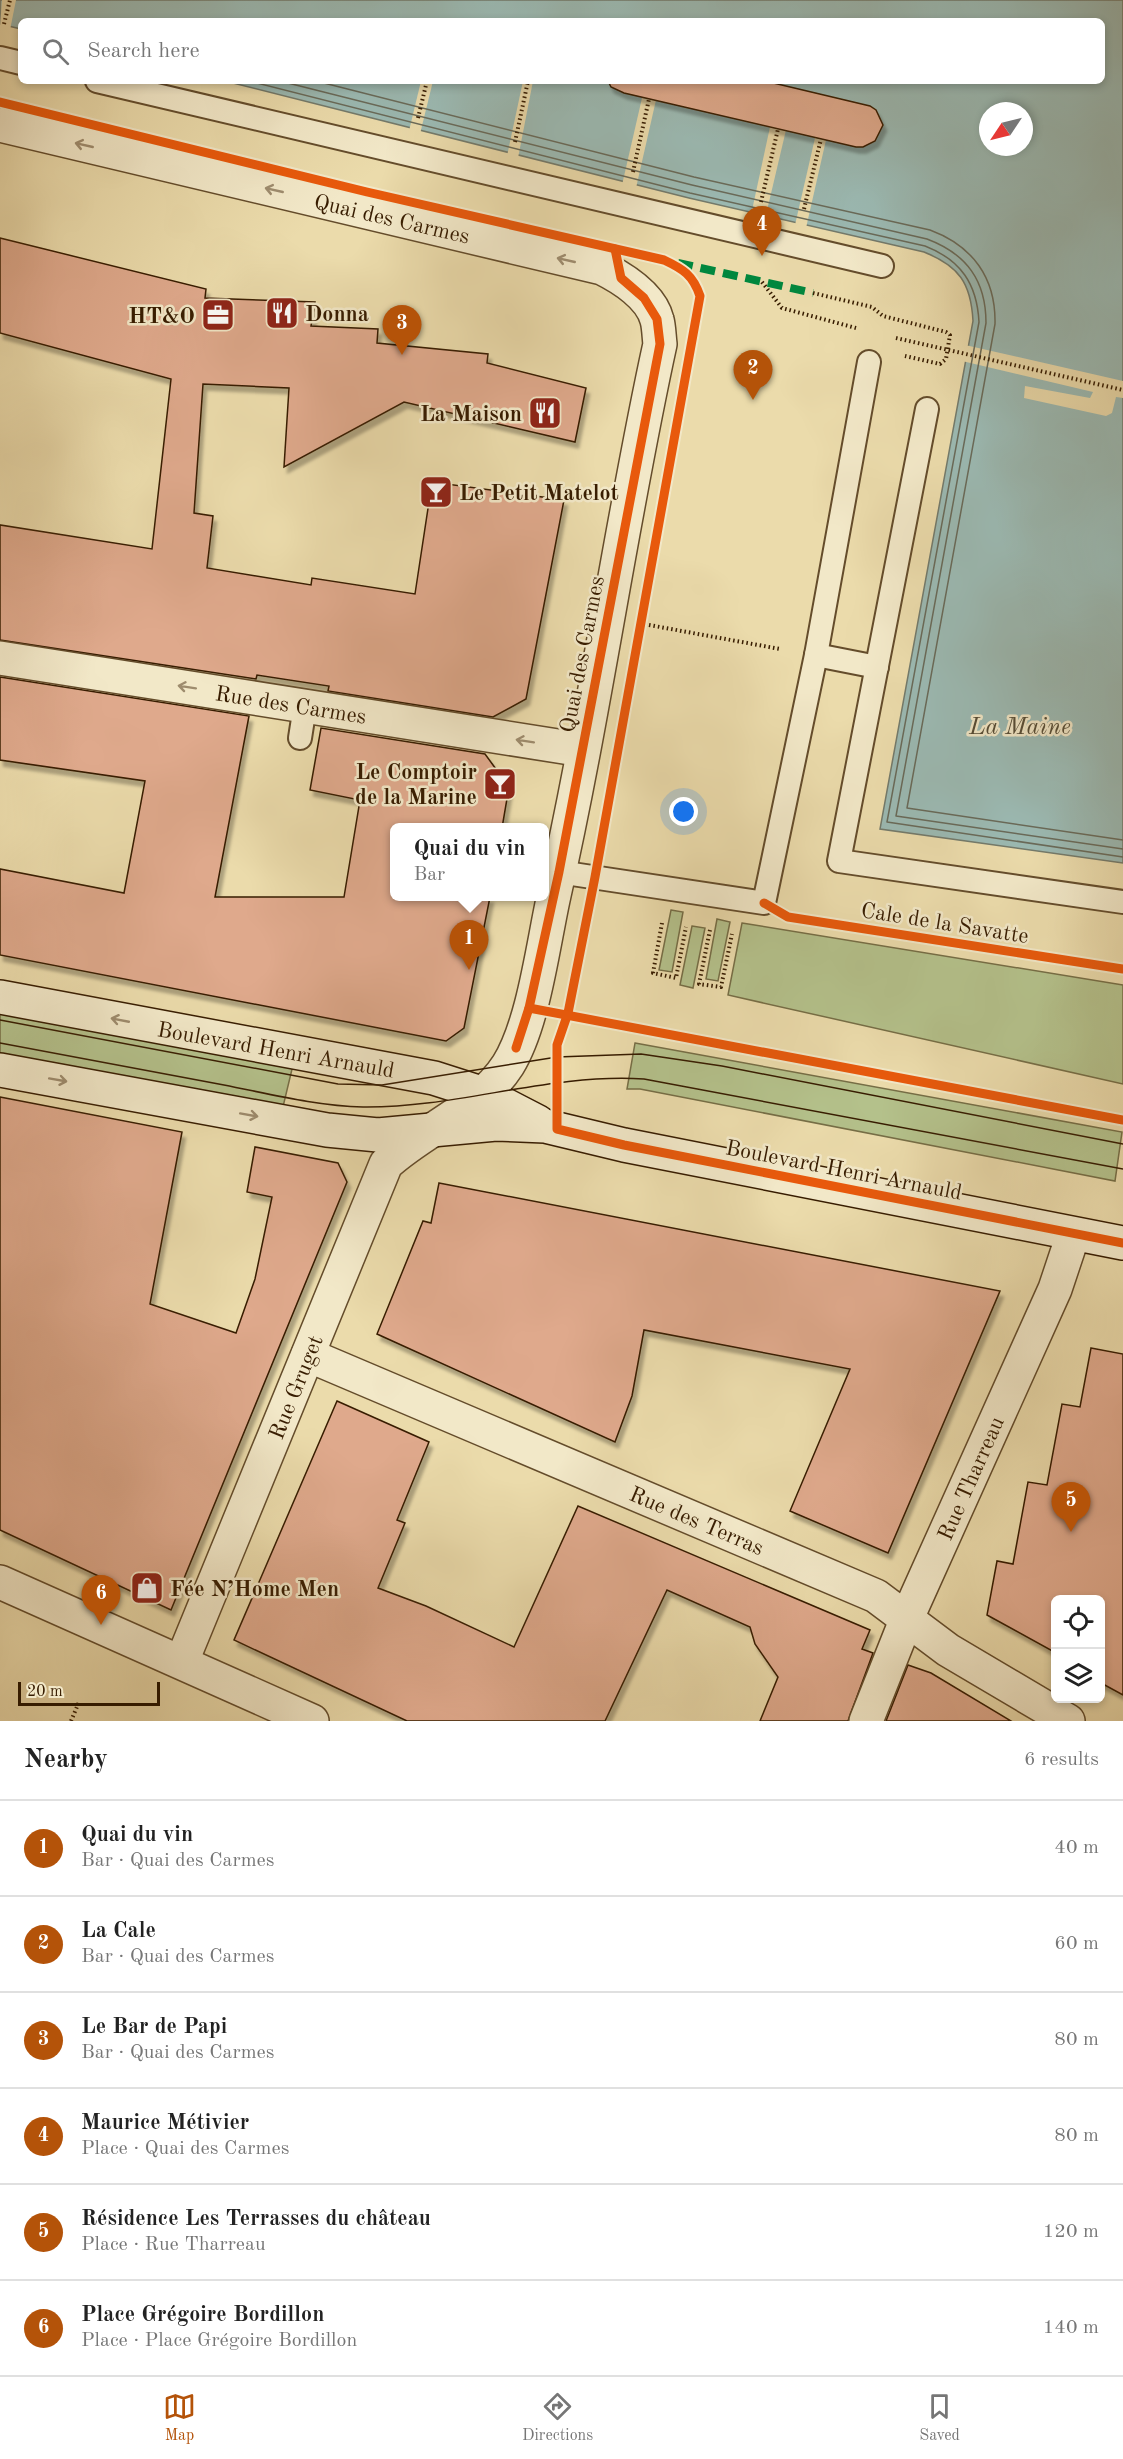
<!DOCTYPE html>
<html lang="en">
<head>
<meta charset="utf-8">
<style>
	:root { --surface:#fff; --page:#f2f2f2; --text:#222; --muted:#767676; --line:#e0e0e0; --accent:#b45309 }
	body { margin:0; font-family:"Old Standard TT",serif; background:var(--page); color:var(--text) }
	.controls { position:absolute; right:18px; bottom:18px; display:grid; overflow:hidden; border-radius:9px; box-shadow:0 3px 9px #0003 }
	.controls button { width:54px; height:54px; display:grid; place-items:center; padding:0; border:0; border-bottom:2px solid var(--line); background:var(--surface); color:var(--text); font:30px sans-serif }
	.compass { position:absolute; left:979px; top:102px; width:54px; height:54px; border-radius:50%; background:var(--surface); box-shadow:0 3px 9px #0003; rotate:235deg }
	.scale { position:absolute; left:18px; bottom:15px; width:142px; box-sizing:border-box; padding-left:6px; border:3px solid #371c00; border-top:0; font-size:16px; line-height:21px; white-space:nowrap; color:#371c00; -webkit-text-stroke:4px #f2e8c8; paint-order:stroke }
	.you { position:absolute; left:684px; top:812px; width:21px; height:21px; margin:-15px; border:4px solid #fff; border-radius:50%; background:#1a73e8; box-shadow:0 0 0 9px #1a73e833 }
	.badge { display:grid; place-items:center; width:39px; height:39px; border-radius:50%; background:var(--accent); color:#fff; font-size:20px; font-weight:700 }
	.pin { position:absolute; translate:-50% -50px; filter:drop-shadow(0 2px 3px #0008) }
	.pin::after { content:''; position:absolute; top:32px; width:21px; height:18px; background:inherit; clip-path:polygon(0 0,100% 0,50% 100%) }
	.popup { position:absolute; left:390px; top:823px; width:159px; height:78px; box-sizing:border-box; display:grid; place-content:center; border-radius:9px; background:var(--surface); filter:drop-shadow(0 2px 4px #0005); font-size:20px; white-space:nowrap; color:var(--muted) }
	.popup b { font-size:22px; color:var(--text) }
	.popup::after { content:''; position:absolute; left:50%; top:100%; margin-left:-12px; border:12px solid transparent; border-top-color:var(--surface) }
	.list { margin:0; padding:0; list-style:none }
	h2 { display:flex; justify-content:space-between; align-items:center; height:78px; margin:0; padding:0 24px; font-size:26px }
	h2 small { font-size:20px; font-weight:400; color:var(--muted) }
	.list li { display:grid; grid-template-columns:39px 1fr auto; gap:18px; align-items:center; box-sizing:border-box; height:96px; padding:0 24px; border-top:2px solid var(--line) }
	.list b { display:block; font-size:22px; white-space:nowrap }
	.list p { margin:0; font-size:20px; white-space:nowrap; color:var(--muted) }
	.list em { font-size:20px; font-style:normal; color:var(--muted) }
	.icon { flex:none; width:33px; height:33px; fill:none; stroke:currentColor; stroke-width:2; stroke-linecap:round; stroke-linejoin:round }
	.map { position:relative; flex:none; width:1123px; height:1721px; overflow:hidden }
	.search { position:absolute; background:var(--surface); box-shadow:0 3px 9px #0003; left:18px; right:18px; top:18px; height:66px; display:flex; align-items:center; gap:15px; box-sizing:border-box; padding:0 21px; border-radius:9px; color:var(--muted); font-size:22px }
	.sheet { height:654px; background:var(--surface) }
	nav { display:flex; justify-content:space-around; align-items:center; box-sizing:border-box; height:84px; border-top:2px solid var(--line); background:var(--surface); font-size:16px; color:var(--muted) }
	nav a { display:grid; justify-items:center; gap:3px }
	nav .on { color:var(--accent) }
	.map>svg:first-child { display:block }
	.green { fill:#b4c18b; stroke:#766e46; stroke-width:1.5 }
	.water { fill:#9bb9b2; stroke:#737a6b; stroke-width:1.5; fill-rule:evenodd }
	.pier { fill:#ebdbab }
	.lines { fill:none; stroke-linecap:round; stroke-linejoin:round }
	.shore { stroke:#696a59; stroke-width:1.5 }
	.building { fill:#dfa98c; stroke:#371c00; stroke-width:1.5; filter:url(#shadow) }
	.lane-casing { stroke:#644c2b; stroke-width:26 }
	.street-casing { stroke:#644c2b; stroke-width:36 }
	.secondary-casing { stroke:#371c00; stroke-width:36 }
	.path { stroke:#371c00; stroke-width:4; stroke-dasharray:1.5 3; stroke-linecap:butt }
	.lane { stroke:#f2e8c8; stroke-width:22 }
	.street { stroke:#f2e8c8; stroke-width:33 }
	.secondary { stroke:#f2e8c8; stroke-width:33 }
	.tram { stroke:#371c00; stroke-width:1.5 }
	.quiet { stroke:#00873e; stroke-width:8; stroke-dasharray:15 8; stroke-linecap:butt }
	.cycleway-casing { stroke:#f2e8c8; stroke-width:13 }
	.cycleway { stroke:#e8590c; stroke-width:9 }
	.oneway { stroke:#9e8c6e }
	.labels { text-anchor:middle; stroke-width:5; stroke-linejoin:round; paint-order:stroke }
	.street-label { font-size:22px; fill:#371c00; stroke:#f2e8c8 }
	.poi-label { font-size:22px; font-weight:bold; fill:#371c00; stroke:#f2e8c8; text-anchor:start }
	.water-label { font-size:24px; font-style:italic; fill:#554b35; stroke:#f2e8c8 }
</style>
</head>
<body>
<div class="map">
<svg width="1123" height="1721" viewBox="0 0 1123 1721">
	<defs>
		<filter id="shadow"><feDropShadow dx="3.5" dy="6" stdDeviation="1.5" flood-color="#0004"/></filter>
	</defs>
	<rect width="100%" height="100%" fill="#ebdbab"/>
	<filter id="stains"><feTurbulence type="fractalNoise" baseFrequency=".00333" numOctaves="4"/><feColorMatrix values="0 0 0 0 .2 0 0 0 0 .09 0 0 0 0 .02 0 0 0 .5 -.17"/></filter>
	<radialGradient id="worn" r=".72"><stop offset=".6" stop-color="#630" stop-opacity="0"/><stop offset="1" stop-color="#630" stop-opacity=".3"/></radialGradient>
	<g class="green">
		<polygon points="671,910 683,912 672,972 659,970"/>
		<polygon points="717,919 730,922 718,981 706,979"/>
		<polygon points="742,923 1123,985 1123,1084 728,995"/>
		<polygon points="692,926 705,928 693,988 680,985"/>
		<polygon points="0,1011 293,1065 282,1111 0,1057"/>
		<polygon points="635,1043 1122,1132 1115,1181 640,1089 627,1089"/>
	</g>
	<path class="water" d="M 0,0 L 1123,0 L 1123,863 L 880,829 L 973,321 C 971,283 959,266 924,252 L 689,198 L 225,81 L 1102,81 L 1102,21 L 21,21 L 21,29 L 0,24 ZM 988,111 L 1024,111 L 1024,147 L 988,147 Z"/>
	<g class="pier">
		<polygon points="2,0 16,0 10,30 0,27"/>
		<polygon points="421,81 433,81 420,134 409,131"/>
		<polygon points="523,81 533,81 518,158 507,156"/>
		<polygon points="642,98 656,100 636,188 622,185"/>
		<polygon points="770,127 786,130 765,219 751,215"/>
		<polygon points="815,138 826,140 806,228 795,225"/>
		<polygon points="965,345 1123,381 1123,398 1116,397 1112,413 1106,416 1024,398 1025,386 1090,398 1093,392 962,361"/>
	</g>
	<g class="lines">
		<g class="shore">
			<path d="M 249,81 L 690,193 L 925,246 C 961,260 977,284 979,322 L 887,822 L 1123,857"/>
			<path d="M 280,81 L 692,185 L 927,239 C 967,254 986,281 986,323 L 896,816 L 1123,849"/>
			<path d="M 316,81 L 694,177 L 930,230 C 973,246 996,278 995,324 L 907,808 L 1123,840"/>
		</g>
	</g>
	<g class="building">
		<polygon points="608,81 765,81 870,106 876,110 883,125 875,141 863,147 856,147 624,93 611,87"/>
		<polygon points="0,238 206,289 205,298 315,302 311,326 378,329 377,343 488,354 487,363 586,388 575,442 404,402 284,467 289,388 203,384 194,513 213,516 207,568 311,585 312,578 415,594 432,482 564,500 526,699 493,717 328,691 329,686 257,675 256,679 0,640 0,525 152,549 171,379 0,333"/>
		<polygon points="0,677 249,716 215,897 344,897 360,800 310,790 321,728 485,754 509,787 502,828 394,828 394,897 490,897 464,1028 446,1041 0,955 0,869 124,893 145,781 0,760"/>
		<polygon points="0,1097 182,1132 150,1304 236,1333 255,1279 272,1197 247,1192 255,1147 338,1163 347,1182 171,1610 0,1530"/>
		<polygon points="439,1183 1000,1291 888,1553 790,1511 850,1369 644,1330 632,1396 615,1442 377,1334 423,1221 431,1223"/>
		<polygon points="1091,1348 1123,1354 1123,1695 1101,1683 1101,1599 1056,1599 1056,1653 987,1615 997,1561 1013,1564 1028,1482 1047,1485 1062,1404 1080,1407"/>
		<polygon points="337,1401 429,1442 397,1520 405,1523 378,1588 426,1606 514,1647 578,1506 870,1630 862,1649 873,1653 848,1721 760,1721 778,1677 755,1644 750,1627 667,1590 605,1721 407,1721 234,1640"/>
		<polygon points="908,1665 931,1673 1011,1721 886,1721"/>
	</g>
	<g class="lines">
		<g class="lane-casing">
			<g id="lane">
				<polyline points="0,58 21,63"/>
				<polyline points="97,81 882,266"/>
				<polyline points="927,409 839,861 1123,902"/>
				<polyline points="816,655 877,667"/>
				<polyline points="300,738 305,706"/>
				<polyline points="559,872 764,903 816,655 869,362"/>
			</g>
		</g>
		<g class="street-casing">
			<g id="street">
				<path d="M 0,125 L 602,268 C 622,278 651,296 657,320 C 659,327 659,337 660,344 C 620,527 595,713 554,895 C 543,944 534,1023 508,1065 C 480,1109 424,1129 386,1164 L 182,1661"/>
				<polyline points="0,658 583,750"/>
				<polyline points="308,1355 876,1596 948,1650 1068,1721"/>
				<polyline points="0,1582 312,1721"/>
				<polyline points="866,1721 907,1618 1055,1289 1073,1235"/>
			</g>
		</g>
		<g class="secondary-casing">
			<g id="secondary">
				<polyline points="0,997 434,1078 484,1094 538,1122"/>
				<polyline points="0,1070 327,1130 378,1135 496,1124 545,1126 624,1145 1123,1243"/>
			</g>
		</g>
		<g class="path">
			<polyline points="4,24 10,0"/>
			<polyline points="418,118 427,81"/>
			<polyline points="515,142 528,81"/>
			<polyline points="633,172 649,99"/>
			<polyline points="761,202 778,129"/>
			<polyline points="804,209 821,139"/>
			<polyline points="762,282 782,308 856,328"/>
			<polyline points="813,293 872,307 883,316 946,332 950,335 946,359 940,364 905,356"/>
			<polyline points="896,338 1123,390"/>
			<polyline points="649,625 780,649"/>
			<polyline points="798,919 1123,969"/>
			<polyline points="662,923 653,973 676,978 686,927"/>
			<polyline points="710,930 699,984 721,987 732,934"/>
			<polyline points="71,1721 79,1702"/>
		</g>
		<use href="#lane" class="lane"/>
		<use href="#street" class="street"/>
		<use href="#secondary" class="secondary"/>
		<g class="tram">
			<polyline points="0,1020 338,1084 382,1085 557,1057 641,1054 722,1066 1123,1144"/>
			<path d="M 0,1043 C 75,1057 149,1071 224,1085 C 270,1094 317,1106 363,1107 C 459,1108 548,1073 644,1079 L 1123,1169"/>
		</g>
		<polyline class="quiet" points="678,263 813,293"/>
		<g class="cycleway-casing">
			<g id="cycleway">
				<path d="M 0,102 L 367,192 L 664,260 C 683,269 693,275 700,296 L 595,877 L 568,1013 L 557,1045 L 557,1129 L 624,1145 L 1123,1243"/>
				<polyline points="764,903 788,917 1123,969"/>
				<polyline points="529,1008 1123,1120"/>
				<polyline points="516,1048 529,1008 559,872 660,344 657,319 644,298 621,278 615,249"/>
			</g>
		</g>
		<use href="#cycleway" class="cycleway"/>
	</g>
	<defs><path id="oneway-shaft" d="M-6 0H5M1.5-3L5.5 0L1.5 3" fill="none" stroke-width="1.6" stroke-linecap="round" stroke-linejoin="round" transform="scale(1.5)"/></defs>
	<g class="oneway">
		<use href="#oneway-shaft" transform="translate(84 145) rotate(-167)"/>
		<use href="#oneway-shaft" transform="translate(274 190) rotate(-167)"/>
		<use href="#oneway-shaft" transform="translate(566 260) rotate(-167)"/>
		<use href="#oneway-shaft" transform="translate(187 687) rotate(-171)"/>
		<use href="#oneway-shaft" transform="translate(525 741) rotate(-171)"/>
		<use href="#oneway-shaft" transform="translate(120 1020) rotate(-169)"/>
		<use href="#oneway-shaft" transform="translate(58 1080) rotate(10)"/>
		<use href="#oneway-shaft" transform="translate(249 1115) rotate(10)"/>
	</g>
	<defs>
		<g id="restaurant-square" transform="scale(1.725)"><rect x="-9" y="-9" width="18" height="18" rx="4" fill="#8f2418" stroke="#f2e8c8"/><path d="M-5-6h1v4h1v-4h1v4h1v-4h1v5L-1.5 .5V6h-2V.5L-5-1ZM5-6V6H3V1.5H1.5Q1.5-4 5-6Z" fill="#fff"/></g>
		<g id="office-square" transform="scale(1.725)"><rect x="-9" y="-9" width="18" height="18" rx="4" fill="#8f2418" stroke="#f2e8c8"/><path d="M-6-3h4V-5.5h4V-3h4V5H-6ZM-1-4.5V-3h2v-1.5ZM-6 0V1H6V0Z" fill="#fff"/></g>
		<g id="bar-square" transform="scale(1.725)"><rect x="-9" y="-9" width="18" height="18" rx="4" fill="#8f2418" stroke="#f2e8c8"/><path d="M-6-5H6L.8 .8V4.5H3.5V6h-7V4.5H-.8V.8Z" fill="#fff"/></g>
		<g id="shop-square" transform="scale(1.725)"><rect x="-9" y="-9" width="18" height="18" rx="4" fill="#8f2418" stroke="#f2e8c8"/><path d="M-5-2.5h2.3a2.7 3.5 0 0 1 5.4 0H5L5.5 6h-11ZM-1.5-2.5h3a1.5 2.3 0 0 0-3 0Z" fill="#fff"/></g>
	</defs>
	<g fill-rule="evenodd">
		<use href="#restaurant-square" x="282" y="313"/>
		<use href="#office-square" x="218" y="315"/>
		<use href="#restaurant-square" x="545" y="413"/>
		<use href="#bar-square" x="436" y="492"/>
		<use href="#bar-square" x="500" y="784"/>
		<use href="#shop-square" x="147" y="1588"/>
	</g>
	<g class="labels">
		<g class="street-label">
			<text transform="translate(392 218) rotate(13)" y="8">Quai des Carmes</text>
			<text transform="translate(581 654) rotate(-79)" y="8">Quai des Carmes</text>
			<text transform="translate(291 704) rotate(9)" y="8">Rue des Carmes</text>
			<text transform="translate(945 922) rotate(9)" y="8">Cale de la Savatte</text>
			<text transform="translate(276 1049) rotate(10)" y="8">Boulevard Henri Arnauld</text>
			<text transform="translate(844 1169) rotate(11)" y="8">Boulevard Henri Arnauld</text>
			<text transform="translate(295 1387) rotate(-68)" y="8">Rue Gruget</text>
			<text transform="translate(970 1478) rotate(-66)" y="8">Rue Tharreau</text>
			<text transform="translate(697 1520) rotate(23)" y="8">Rue des Terras</text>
		</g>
		<g class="poi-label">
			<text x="305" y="321">Donna</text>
			<text x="195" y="323" text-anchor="end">HT&amp;O</text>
			<text x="522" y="421" text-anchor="end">La Maison</text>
			<text x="459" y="500">Le Petit Matelot</text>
			<text x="477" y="779" text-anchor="end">Le Comptoir<tspan x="477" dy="25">de la Marine</tspan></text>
			<text x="170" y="1596">Fée N’Home Men</text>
		</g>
		<g class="water-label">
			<text x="1020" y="734">La Maine</text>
		</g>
	</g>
	<rect width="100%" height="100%" filter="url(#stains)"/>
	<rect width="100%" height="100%" fill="url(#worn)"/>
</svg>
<div class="controls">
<button><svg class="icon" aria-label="locate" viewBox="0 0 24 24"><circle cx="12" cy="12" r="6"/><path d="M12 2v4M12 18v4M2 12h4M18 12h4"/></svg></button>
<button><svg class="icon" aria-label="layers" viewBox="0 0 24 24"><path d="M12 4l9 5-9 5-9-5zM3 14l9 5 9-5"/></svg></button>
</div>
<svg class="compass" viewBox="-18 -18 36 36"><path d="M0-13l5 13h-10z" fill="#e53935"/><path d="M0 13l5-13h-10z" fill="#767676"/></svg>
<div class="scale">20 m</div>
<div class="you"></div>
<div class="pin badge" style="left:469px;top:970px">1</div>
<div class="popup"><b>Quai du vin</b>Bar</div>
<div class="pin badge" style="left:753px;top:400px">2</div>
<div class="pin badge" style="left:402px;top:355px">3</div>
<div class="pin badge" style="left:762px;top:256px">4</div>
<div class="pin badge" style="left:1071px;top:1532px">5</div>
<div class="pin badge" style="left:101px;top:1625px">6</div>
<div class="search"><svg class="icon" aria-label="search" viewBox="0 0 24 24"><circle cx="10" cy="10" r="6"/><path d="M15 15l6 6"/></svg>Search here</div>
</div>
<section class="sheet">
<h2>Nearby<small>6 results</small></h2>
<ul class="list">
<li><span class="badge">1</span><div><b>Quai du vin</b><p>Bar · Quai des Carmes</p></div><em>40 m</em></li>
<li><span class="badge">2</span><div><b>La Cale</b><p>Bar · Quai des Carmes</p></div><em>60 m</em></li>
<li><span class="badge">3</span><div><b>Le Bar de Papi</b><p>Bar · Quai des Carmes</p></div><em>80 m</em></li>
<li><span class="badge">4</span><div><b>Maurice Métivier</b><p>Place · Quai des Carmes</p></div><em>80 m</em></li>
<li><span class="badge">5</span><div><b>Résidence Les Terrasses du château</b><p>Place · Rue Tharreau</p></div><em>120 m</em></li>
<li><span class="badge">6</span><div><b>Place Grégoire Bordillon</b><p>Place · Place Grégoire Bordillon</p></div><em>140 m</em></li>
</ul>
</section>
<nav>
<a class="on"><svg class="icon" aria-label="map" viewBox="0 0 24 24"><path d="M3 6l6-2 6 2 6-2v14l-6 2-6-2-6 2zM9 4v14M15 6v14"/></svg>Map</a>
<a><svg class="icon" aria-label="directions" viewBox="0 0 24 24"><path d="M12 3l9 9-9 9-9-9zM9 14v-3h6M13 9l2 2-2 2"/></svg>Directions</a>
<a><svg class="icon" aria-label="saved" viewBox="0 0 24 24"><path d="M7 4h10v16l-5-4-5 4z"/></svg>Saved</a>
</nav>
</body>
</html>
